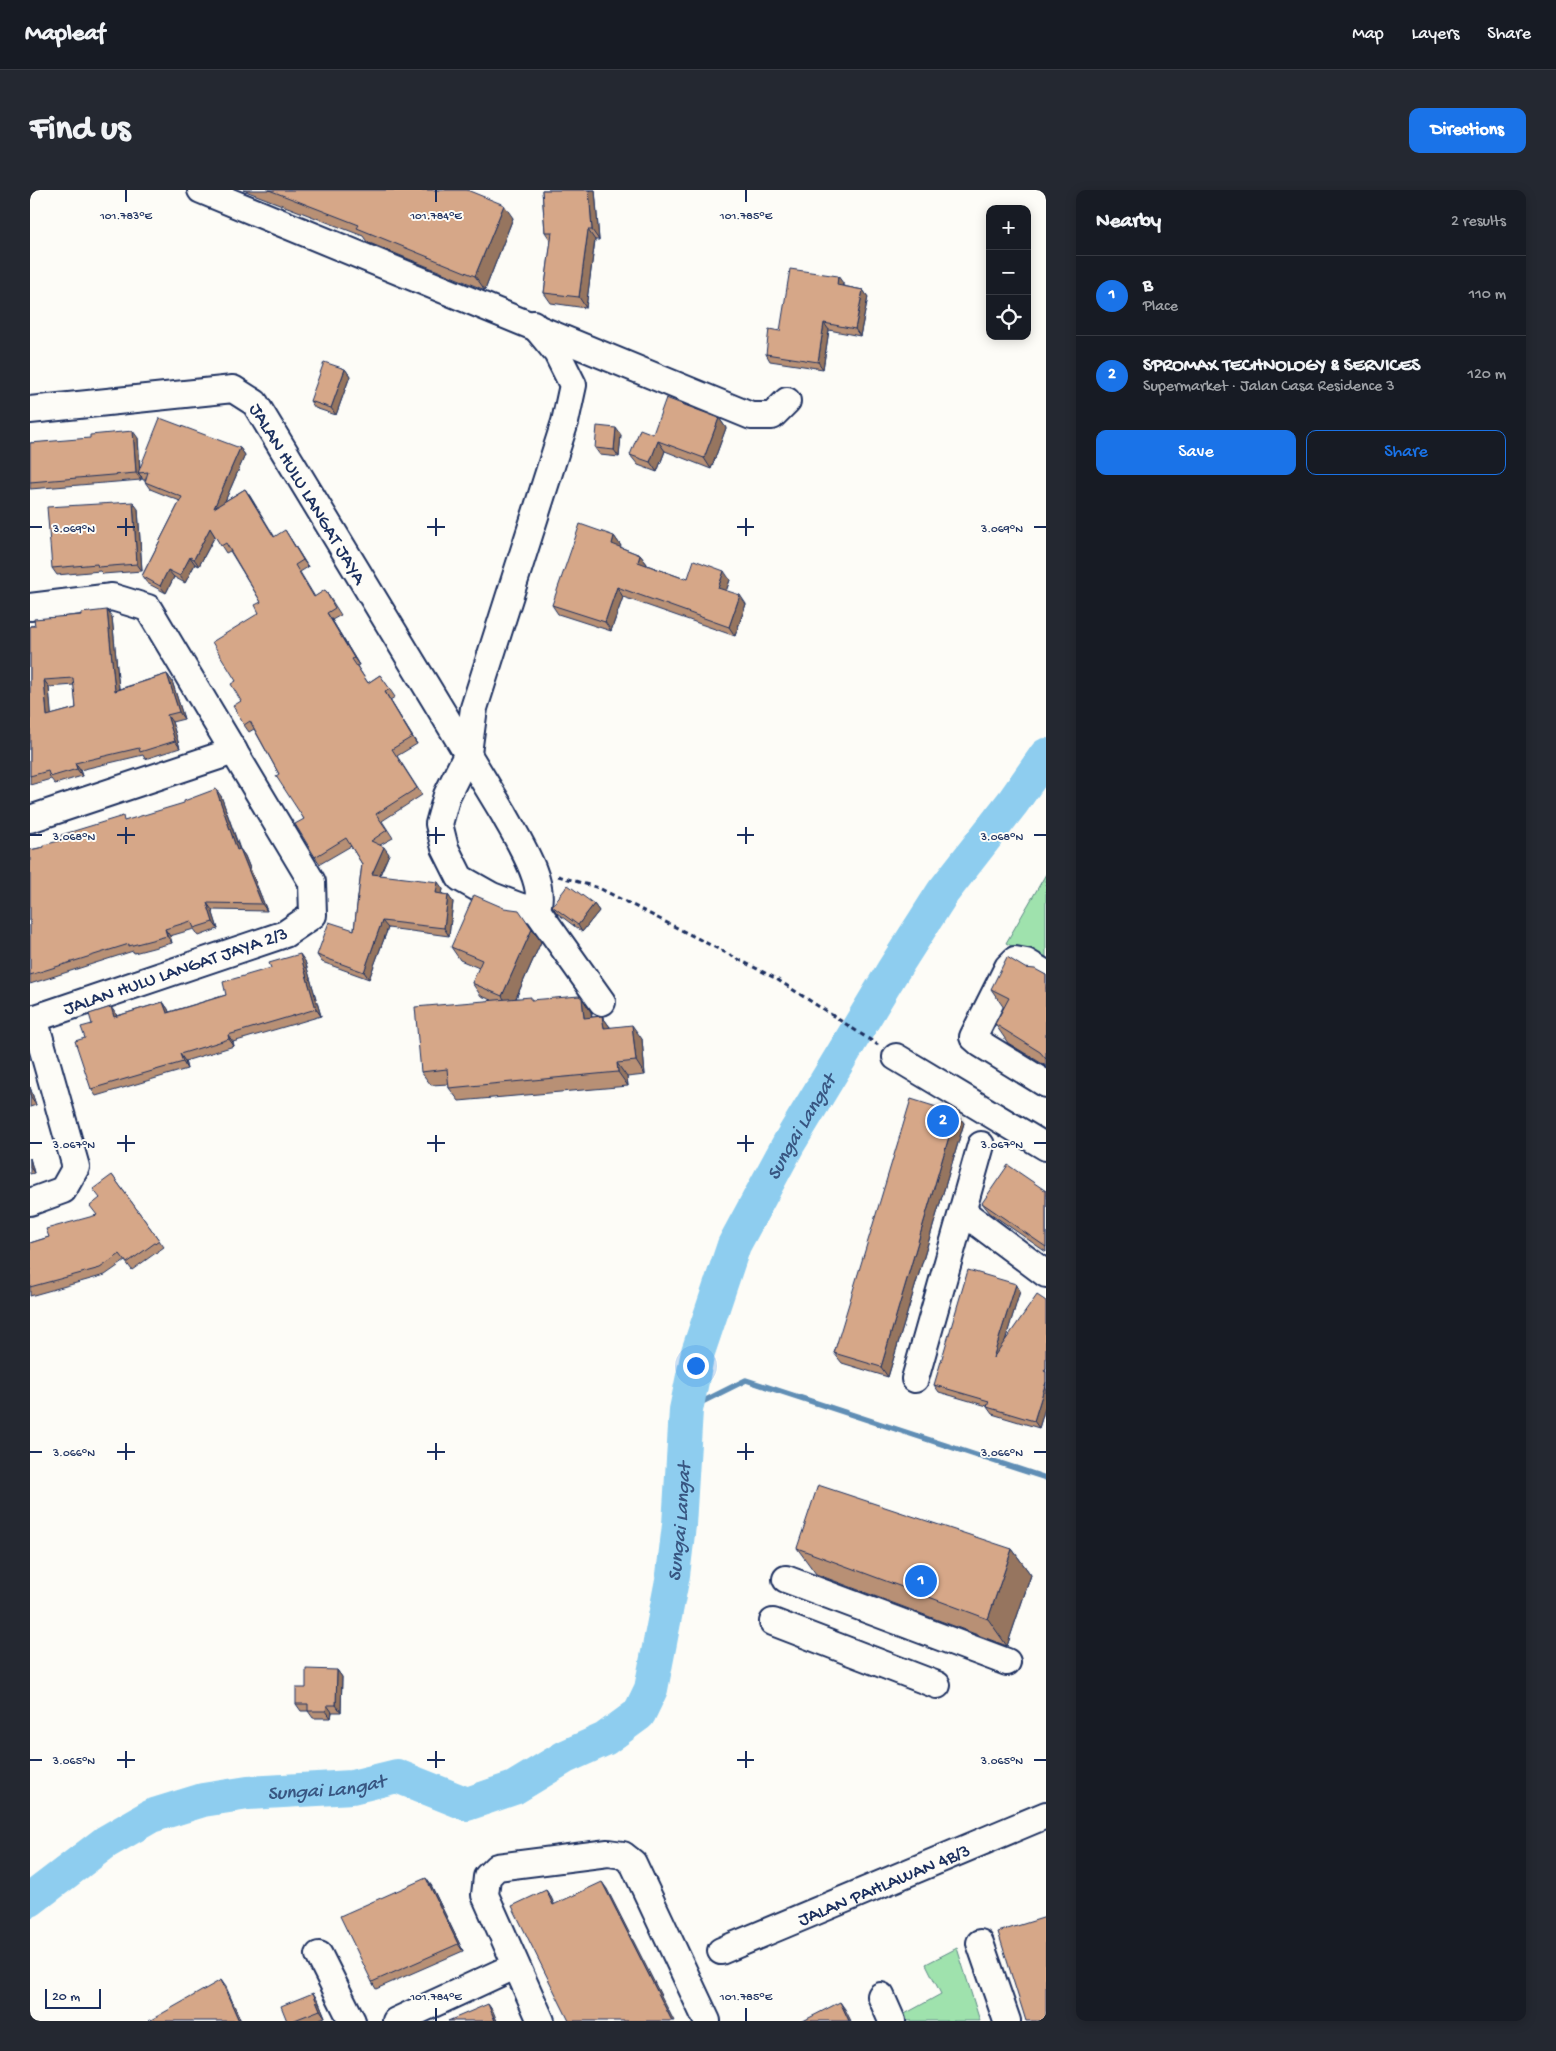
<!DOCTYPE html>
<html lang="en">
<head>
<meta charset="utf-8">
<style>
	:root { --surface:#171b24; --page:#242831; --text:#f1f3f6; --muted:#9ea1a6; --line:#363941; --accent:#1a73e8 }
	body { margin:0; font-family:"Gochi Hand",sans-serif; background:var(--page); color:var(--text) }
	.controls { position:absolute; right:15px; top:15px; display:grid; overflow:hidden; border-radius:10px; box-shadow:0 2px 12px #0003 }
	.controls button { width:45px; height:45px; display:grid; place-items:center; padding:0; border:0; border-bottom:1px solid var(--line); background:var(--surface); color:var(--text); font:25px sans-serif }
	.scale { position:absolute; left:15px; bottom:12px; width:56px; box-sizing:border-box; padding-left:5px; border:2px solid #1b2f5e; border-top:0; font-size:14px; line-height:18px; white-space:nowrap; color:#1b2f5e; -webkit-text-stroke:4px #fdfcf7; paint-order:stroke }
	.you { position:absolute; left:665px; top:1175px; width:18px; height:18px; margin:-12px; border:4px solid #fff; border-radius:50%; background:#1a73e8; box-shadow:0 0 0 8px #1a73e833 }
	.badge { display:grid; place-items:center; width:32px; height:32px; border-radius:50%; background:var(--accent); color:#fff; font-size:16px; font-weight:700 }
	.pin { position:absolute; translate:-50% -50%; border:2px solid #fff; box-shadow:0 1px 5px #0006 }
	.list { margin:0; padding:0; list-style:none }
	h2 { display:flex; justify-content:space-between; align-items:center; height:65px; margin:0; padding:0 20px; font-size:21px }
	h2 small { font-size:16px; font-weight:400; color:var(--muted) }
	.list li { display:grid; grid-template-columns:32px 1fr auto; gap:15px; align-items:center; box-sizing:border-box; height:80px; padding:0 20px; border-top:1px solid var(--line) }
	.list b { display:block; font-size:19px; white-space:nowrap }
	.list p { margin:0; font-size:16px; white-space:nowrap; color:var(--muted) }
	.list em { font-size:16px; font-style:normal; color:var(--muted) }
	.actions { display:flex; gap:10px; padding:15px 20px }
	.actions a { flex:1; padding:11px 0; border:1px solid var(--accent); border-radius:10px; text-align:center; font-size:18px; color:var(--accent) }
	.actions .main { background:var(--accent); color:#fff }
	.icon { flex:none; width:28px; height:28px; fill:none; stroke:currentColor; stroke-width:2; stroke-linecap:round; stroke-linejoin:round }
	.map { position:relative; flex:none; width:1016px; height:1831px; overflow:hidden; border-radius:10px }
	header { display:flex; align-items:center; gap:30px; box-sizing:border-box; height:70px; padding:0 25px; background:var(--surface); border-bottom:1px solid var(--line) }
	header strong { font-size:24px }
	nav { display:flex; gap:28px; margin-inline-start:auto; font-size:18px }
	.intro { display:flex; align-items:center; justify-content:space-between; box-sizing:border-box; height:120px; padding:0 30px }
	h1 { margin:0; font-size:35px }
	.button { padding:12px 22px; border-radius:10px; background:var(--accent); color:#fff; font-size:18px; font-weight:700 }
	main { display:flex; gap:30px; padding:0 30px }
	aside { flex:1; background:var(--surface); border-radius:10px; box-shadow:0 2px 12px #0003 }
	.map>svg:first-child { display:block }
	.green { fill:#9fe2ad; stroke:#5d8886 }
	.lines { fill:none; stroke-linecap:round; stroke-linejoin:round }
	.stream { stroke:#608eb5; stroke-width:5.5 }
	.river { stroke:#8ecdef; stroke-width:34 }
	.minor-casing { stroke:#1b2f5e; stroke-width:30 }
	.path { stroke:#1b2f5e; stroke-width:3; stroke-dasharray:5 4; stroke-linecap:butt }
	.minor { stroke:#fdfcf7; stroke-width:26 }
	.wall { fill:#b89075; stroke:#1b2f5e; fill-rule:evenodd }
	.shaded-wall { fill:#96755f; stroke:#1b2f5e }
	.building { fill:#d6a788; stroke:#1b2f5e; fill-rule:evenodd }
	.ticks { fill:none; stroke:#1b2f5e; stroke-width:2 }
	.labels { text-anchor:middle; stroke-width:4; stroke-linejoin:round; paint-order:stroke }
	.street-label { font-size:19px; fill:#1b2f5e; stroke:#fdfcf7 }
	.water-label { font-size:20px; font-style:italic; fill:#385682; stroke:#fdfcf7 }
	.ticks-label { font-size:12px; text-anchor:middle; fill:#1b2f5e; stroke:#fdfcf7; stroke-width:4; stroke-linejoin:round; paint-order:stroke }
</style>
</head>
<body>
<header>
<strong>Mapleaf</strong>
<nav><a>Map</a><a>Layers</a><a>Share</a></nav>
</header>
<div class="intro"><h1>Find us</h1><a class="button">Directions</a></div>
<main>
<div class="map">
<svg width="1016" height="1831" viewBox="0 0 1016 1831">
	<rect width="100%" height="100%" fill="#fdfcf7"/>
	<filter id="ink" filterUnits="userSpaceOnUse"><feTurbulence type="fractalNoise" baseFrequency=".02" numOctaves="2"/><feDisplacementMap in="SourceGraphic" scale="10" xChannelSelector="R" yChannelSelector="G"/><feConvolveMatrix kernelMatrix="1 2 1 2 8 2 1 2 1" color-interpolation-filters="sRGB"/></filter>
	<g filter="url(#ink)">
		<g class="green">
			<polygon points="1016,684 1016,775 976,753"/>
			<polygon points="927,1758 950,1831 873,1831 871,1826 911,1804 896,1774"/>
		</g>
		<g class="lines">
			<polyline class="stream" points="656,1220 716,1190 1016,1288"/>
			<path class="river" id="s1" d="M 0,1710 L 76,1652 L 121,1626 L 173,1610 L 218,1603 L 322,1597 L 367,1586 L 437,1614 L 484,1598 L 535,1567 L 575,1549 L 609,1524 L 621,1499 L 643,1385 L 649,1335 L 656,1220 L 668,1162 L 704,1055 L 759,953 L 862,782 L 913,702 L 983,612 L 1016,565"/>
			<g class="minor-casing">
				<g id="minor">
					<polyline points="171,0 721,226 742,226 757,211"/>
					<polyline points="503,134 527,163 543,195 535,232 444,518 438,563 417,605 409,634 415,658 430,688 462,706 491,717 506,719"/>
					<path id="s2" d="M 0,220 L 203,199 L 225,213 L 474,624 C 485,645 519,696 506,719"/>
					<polyline points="0,417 82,407 118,418 282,692 283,725 255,744 0,830"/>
					<polyline points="0,629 204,561"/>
					<polyline points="506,719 572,812"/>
					<polyline points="1016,784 996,772 985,770 978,777 943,847 951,854 1016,894"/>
					<polyline points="866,867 1016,957"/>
					<polyline points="0,1012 33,1000 46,977 4,828"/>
					<polyline points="933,1022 1016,1084"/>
					<polyline points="885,1189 951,955"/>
					<polyline points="756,1389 977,1472"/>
					<polyline points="743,1432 907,1495"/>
					<polyline points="950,1753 977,1831"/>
					<path id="s3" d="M 691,1761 L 1016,1625"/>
					<polyline points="289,1765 322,1831"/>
					<polyline points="851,1806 862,1831"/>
					<polyline points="366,1831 485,1776"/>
					<polyline points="511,1831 455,1705 457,1687 467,1677 578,1663 593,1665 603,1673 677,1831"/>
				</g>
			</g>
			<polyline class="path" points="528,686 569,698 745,788 848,855"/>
			<use href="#minor" class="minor"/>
		</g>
		<g class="wall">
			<polygon points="213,0 437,0 483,28 455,100 337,52 333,46"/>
			<polygon points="512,0 565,0 569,50 565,50 556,118 521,113 514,103 521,51 515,42"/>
			<polygon points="813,93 813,96 833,100 838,107 830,146 799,140 793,179 740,171 736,164 750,141"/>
			<polygon points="315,179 320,186 306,225 285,218 280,211"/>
			<polygon points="689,228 696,238 681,279 635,261 627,282 608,275 600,265 623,244"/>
			<polygon points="591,245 589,267 570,265 565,258"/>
			<polygon points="108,248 110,278 210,258 215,265 195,311 215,299 244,347 260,348 278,377 270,382 285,407 295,400 311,425 302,430 329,475 327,476 338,493 350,485 365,507 360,510 387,554 367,566 392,605 352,631 363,648 350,655 359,664 350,685 413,699 412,704 418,705 423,712 419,746 358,738 339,789 292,772 287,765 324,740 332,674 321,656 290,674 285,667 274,629 224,539 219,542 214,535 211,511 206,491 229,423 231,412 200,361 196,363 185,346 169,376 165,374 155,393 144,387 136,403 117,393 112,386 150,311 120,299 115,292 115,290 113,290 111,286 111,290 0,299 0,253"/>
			<polygon points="108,319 112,381 73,384 70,381 27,385 22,378"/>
			<polygon points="584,346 591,356 590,357 610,365 617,374 617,375 655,389 658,388 700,390 696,401 716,414 705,446 593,407 581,441 528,424 522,415"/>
			<path d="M 82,427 L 89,499 L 137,484 L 142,491 L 154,529 L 142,532 L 150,558 L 115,569 L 113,565 L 50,580 L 52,586 L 25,594 L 21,589 L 0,595 L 0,436 ZM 44,495 L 46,518 L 21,525 L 19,497 Z"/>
			<polygon points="191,606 210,659 215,666 237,721 182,720 188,739 169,746 164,739 140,746 142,753 104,763 103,761 0,794 0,660 14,657 96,631"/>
			<polygon points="564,714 569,721 552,742 527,723 522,716"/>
			<polygon points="511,752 486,808 503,810 561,822 562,827 572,826 580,837 612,849 615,885 597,887 598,896 429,911 419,898 419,894 401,895 391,882 462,810 451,806 442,793 449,778 430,770 421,757"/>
			<polygon points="275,771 291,826 203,852 204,856 155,871 157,879 66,906 61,899 55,848 62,834 86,824 87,826 133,812 138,819 139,822 196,805"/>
			<polygon points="995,778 1016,785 1016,876 978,853 965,834 974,818 961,799"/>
			<polygon points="0,897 6,915 0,917"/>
			<polygon points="926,923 934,933 858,1187 812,1173 804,1163"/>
			<polygon points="0,968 4,983 0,984"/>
			<polygon points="82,985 134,1057 102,1080 95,1071 75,1085 0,1106 0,1053 19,1047 67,1025 70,1008"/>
			<polygon points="1016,1001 1016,1062 960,1023 952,1013"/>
			<polygon points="986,1094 990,1101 975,1150 1016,1111 1016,1215 1009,1238 962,1224 957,1217 957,1216 909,1202 904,1195"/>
			<polygon points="767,1358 982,1359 1001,1385 977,1456 786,1384"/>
			<polygon points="307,1480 312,1487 311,1522 302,1522 301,1528 283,1528 278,1521 271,1521 266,1514 276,1498"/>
			<polygon points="401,1695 433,1761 346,1799 342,1792"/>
			<polygon points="288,1810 295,1827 284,1831 257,1831"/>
		</g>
		<g class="shaded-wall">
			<polygon points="559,0 565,0 569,50 562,40"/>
			<polygon points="474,15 483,28 455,100 445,86"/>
			<polygon points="558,40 565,50 556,118 549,107"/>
			<polygon points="808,86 813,93 812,102 807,95"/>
			<polygon points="833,100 838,107 830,146 825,139"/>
			<polygon points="794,133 799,140 793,179 788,172"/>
			<polygon points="315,179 320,186 306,225 301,218"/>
			<polygon points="689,228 696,238 681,279 674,268"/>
			<polygon points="586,238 591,245 589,267 584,260"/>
			<polygon points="103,241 108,248 110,283 108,283 111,286 111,290 106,283"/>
			<polygon points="628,251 635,261 627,282 620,272"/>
			<polygon points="210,258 215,265 189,325 184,318"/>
			<polygon points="215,299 220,306 249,354 244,347"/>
			<polygon points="103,312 108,319 112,381 107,374"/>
			<polygon points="180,338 185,346 169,376 164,369"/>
			<polygon points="255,340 260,348 278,377 273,370"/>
			<polygon points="584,346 591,356 588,364 582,354"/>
			<polygon points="610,365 617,374 614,381 608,372"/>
			<polygon points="160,367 165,374 155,393 150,386"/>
			<polygon points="138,380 144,387 136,403 130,396"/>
			<polygon points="694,381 700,390 694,407 688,398"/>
			<polygon points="587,397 593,407 581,441 575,432"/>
			<polygon points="710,405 716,414 705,446 699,437"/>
			<polygon points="77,420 82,427 90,508 85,501"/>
			<polygon points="297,423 302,430 329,475 324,468"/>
			<polygon points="137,484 142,491 154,529 149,522"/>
			<polygon points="14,490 19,497 22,533 17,526"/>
			<polygon points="355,502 360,510 387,554 382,547"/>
			<polygon points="137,525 142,532 150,558 145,551"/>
			<polygon points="45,573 50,580 52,586 47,579"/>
			<polygon points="186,599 191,606 212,667 207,660"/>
			<polygon points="354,657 359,664 347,691 342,684"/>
			<polygon points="210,659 215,666 237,721 232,714"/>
			<polygon points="408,692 413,699 411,710 406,703"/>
			<polygon points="418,705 423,712 419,746 414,738"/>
			<polygon points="177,713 182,720 188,739 183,732"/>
			<polygon points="564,714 569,721 552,742 548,735"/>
			<polygon points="352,731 358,738 339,789 334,782"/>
			<polygon points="135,739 140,746 142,753 137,746"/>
			<polygon points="502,739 511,752 481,819 472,806"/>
			<polygon points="270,764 275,771 291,826 286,819"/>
			<polygon points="552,808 561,822 563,841 554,828"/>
			<polygon points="133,812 138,819 142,830 137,823"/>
			<polygon points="81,817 86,824 89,834 84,827"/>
			<polygon points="572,826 582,840 574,838"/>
			<polygon points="602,835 612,849 615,885 606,871"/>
			<polygon points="198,845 203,852 204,856 199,849"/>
			<polygon points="150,864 155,871 157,879 153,872"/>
			<polygon points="587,873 597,887 598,896 588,882"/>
			<polygon points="0,897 6,915 1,908 0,904"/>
			<polygon points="926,923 934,933 858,1187 851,1177"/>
			<polygon points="0,968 4,983 0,977"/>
			<polygon points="986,1094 990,1101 968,1175 963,1168"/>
			<polygon points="1016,1192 1016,1215 1009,1238 1004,1231"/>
			<polygon points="982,1359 1001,1385 977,1456 958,1429"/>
			<polygon points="307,1480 312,1487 311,1522 306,1515"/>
			<polygon points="297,1515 302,1522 301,1528 296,1521"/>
			<polygon points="396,1688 401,1695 433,1761 428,1754"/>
			<polygon points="572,1692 577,1699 644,1831 642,1831"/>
			<polygon points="516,1700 521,1707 528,1722 523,1715"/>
			<polygon points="191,1790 196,1797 211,1831 209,1831"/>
			<polygon points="283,1803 288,1810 295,1827 290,1820"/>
			<polygon points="810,1812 815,1819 821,1831 819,1831"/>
			<polygon points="458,1814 463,1821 467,1831 465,1831"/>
		</g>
		<g class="building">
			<polygon points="239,0 437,0 474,15 445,86 327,38 329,35"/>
			<polygon points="512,0 559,0 562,40 558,40 549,107 514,103 522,42 515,42"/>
			<polygon points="760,79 808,86 807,95 833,100 825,139 794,133 788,172 736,164 739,139 750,141"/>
			<polygon points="294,172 315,179 301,218 280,211"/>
			<polygon points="636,208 689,228 674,268 628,251 620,272 600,265 610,239 623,244"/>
			<polygon points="130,228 210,258 184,318 215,299 244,347 255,340 273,370 265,375 284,407 295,400 305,418 297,423 324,468 322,469 338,493 350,485 360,499 355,502 382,547 362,559 387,598 346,624 357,640 341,651 354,657 342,684 408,692 406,703 418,705 414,738 352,731 334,782 287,765 299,732 324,740 332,674 316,648 285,667 265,634 274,629 246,586 249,584 220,531 214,535 203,516 211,511 201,494 206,491 182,452 229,423 225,415 231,412 196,353 191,356 180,338 164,369 160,367 150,386 138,380 130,396 112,386 152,307 115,292 118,282 108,283"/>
			<polygon points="567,236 586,238 584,260 565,258"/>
			<polygon points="103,241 106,283 0,292 0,253 60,248 60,245"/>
			<polygon points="103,312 107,374 68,377 67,374 22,378 17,317"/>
			<polygon points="550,334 584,346 582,354 610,365 608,372 655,389 655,387 658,388 664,370 694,381 688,398 710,405 699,437 587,397 575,432 522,415"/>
			<path d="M 77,420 L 85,501 L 137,484 L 149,522 L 137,525 L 145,551 L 110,562 L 109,558 L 45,573 L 47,579 L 20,587 L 18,581 L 0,586 L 0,436 L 5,436 L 4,429 L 51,425 L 51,423 ZM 43,488 L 46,518 L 17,526 L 14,490 Z"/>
			<polygon points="186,599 207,660 210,659 232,714 177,713 183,732 164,738 161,731 135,739 137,746 99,756 99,754 0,785 0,660 14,657 14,655 32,650 31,645 93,626 94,631 154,613 154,611"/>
			<polygon points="538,695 564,714 548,735 522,716"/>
			<polygon points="444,705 474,718 489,720 502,739 472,806 442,793 452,770 421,757"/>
			<polygon points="270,764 286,819 198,845 199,849 150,864 153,872 61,899 45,851 55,848 51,837 62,834 59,824 81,817 84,827 133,812 137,823 196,805 193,792 241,778 239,773"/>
			<polygon points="977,767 995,778 1005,779 1016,785 1016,869 1010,862 965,834 979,808 961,799"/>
			<polygon points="549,806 552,808 554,828 572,826 574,838 602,835 606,871 587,873 588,882 419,898 417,879 391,882 385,817 501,807 501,810"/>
			<polygon points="881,909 926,923 851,1177 804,1163"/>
			<polygon points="978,975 1016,1001 1016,1057 952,1013"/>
			<polygon points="82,985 129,1050 97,1073 90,1064 70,1078 0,1097 0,1053 19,1047 16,1039 67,1025 60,1016 70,1008 63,999"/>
			<polygon points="938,1080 986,1094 963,1168 1007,1105 1016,1111 1016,1178 1014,1181 1016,1182 1016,1192 1004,1231 957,1217 959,1211 904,1195"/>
			<polygon points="788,1295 982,1359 958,1429 767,1358"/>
			<polygon points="276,1479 307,1480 306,1515 297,1515 296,1521 278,1521 278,1514 266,1514 266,1498 276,1498"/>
			<polygon points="396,1688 428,1754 342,1792 310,1726"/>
			<polygon points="572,1692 642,1831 539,1831 482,1716 516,1700 523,1715"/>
			<polygon points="1016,1727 1016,1831 996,1831 968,1742"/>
			<polygon points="191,1790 209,1831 119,1831"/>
			<polygon points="283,1803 290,1820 262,1831 257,1831 251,1816"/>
			<polygon points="810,1812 819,1831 773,1831"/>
			<polygon points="458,1814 465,1831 418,1831"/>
		</g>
	</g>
	<path class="ticks" d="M 96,0 L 96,12M 406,0 L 406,12M 716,0 L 716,12M 96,328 L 96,346M 406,328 L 406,346M 716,328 L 716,346M 0,337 L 12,337M 87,337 L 105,337M 397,337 L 415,337M 707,337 L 724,337M 1004,337 L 1016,337M 96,637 L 96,654M 406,637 L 406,654M 716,637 L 716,654M 0,645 L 12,645M 87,645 L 105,645M 397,645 L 415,645M 707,645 L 724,645M 1004,645 L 1016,645M 96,945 L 96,962M 406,945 L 406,962M 716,945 L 716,962M 0,953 L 12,953M 87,953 L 105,953M 397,953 L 415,953M 707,953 L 724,953M 1004,953 L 1016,953M 96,1253 L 96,1270M 406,1253 L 406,1270M 716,1253 L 716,1270M 0,1262 L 12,1262M 87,1262 L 105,1262M 397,1262 L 415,1262M 707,1262 L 724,1262M 1004,1262 L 1016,1262M 96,1561 L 96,1578M 406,1561 L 406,1578M 716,1561 L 716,1578M 0,1570 L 12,1570M 87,1570 L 105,1570M 397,1570 L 415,1570M 707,1570 L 724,1570M 1004,1570 L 1016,1570M 406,1818 L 406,1831M 716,1818 L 716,1831"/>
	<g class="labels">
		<g class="street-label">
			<text dy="7" stroke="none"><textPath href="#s2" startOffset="335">JALAN HULU LANGAT JAYA</textPath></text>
			<text transform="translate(145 779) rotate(-19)" y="7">JALAN HULU LANGAT JAYA 2/3</text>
			<text dy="7" stroke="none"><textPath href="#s3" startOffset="176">JALAN PAHLAWAN 4B/3</textPath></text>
		</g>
		<g class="water-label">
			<text dy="7" stroke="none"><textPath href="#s1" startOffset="1286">Sungai Langat</textPath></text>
			<text dy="7" stroke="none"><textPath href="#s1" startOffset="866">Sungai Langat</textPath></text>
			<text dy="7" stroke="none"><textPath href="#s1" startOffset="326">Sungai Langat</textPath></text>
		</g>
	</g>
	<g class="ticks-label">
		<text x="96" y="29">101.783°E</text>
		<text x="406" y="29">101.784°E</text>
		<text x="716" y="29">101.785°E</text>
		<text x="44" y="342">3.069°N</text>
		<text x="972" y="342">3.069°N</text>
		<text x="44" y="650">3.068°N</text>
		<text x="972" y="650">3.068°N</text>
		<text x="44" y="958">3.067°N</text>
		<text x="972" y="958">3.067°N</text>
		<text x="44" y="1266">3.066°N</text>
		<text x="972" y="1266">3.066°N</text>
		<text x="44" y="1574">3.065°N</text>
		<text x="972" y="1574">3.065°N</text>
		<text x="406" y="1810">101.784°E</text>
		<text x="716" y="1810">101.785°E</text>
	</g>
</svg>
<div class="controls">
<button>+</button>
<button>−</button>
<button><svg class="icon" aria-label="locate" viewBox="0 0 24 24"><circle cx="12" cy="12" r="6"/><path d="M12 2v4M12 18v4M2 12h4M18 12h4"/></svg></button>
</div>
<div class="scale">20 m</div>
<div class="you"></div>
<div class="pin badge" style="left:891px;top:1391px">1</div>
<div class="pin badge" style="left:913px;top:931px">2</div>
</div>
<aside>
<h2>Nearby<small>2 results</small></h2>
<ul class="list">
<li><span class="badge">1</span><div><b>B</b><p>Place</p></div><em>110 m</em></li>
<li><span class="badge">2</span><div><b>SPROMAX TECHNOLOGY &amp; SERVICES</b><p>Supermarket · Jalan Casa Residence 3</p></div><em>120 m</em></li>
</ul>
<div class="actions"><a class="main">Save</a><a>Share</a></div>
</aside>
</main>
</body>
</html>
